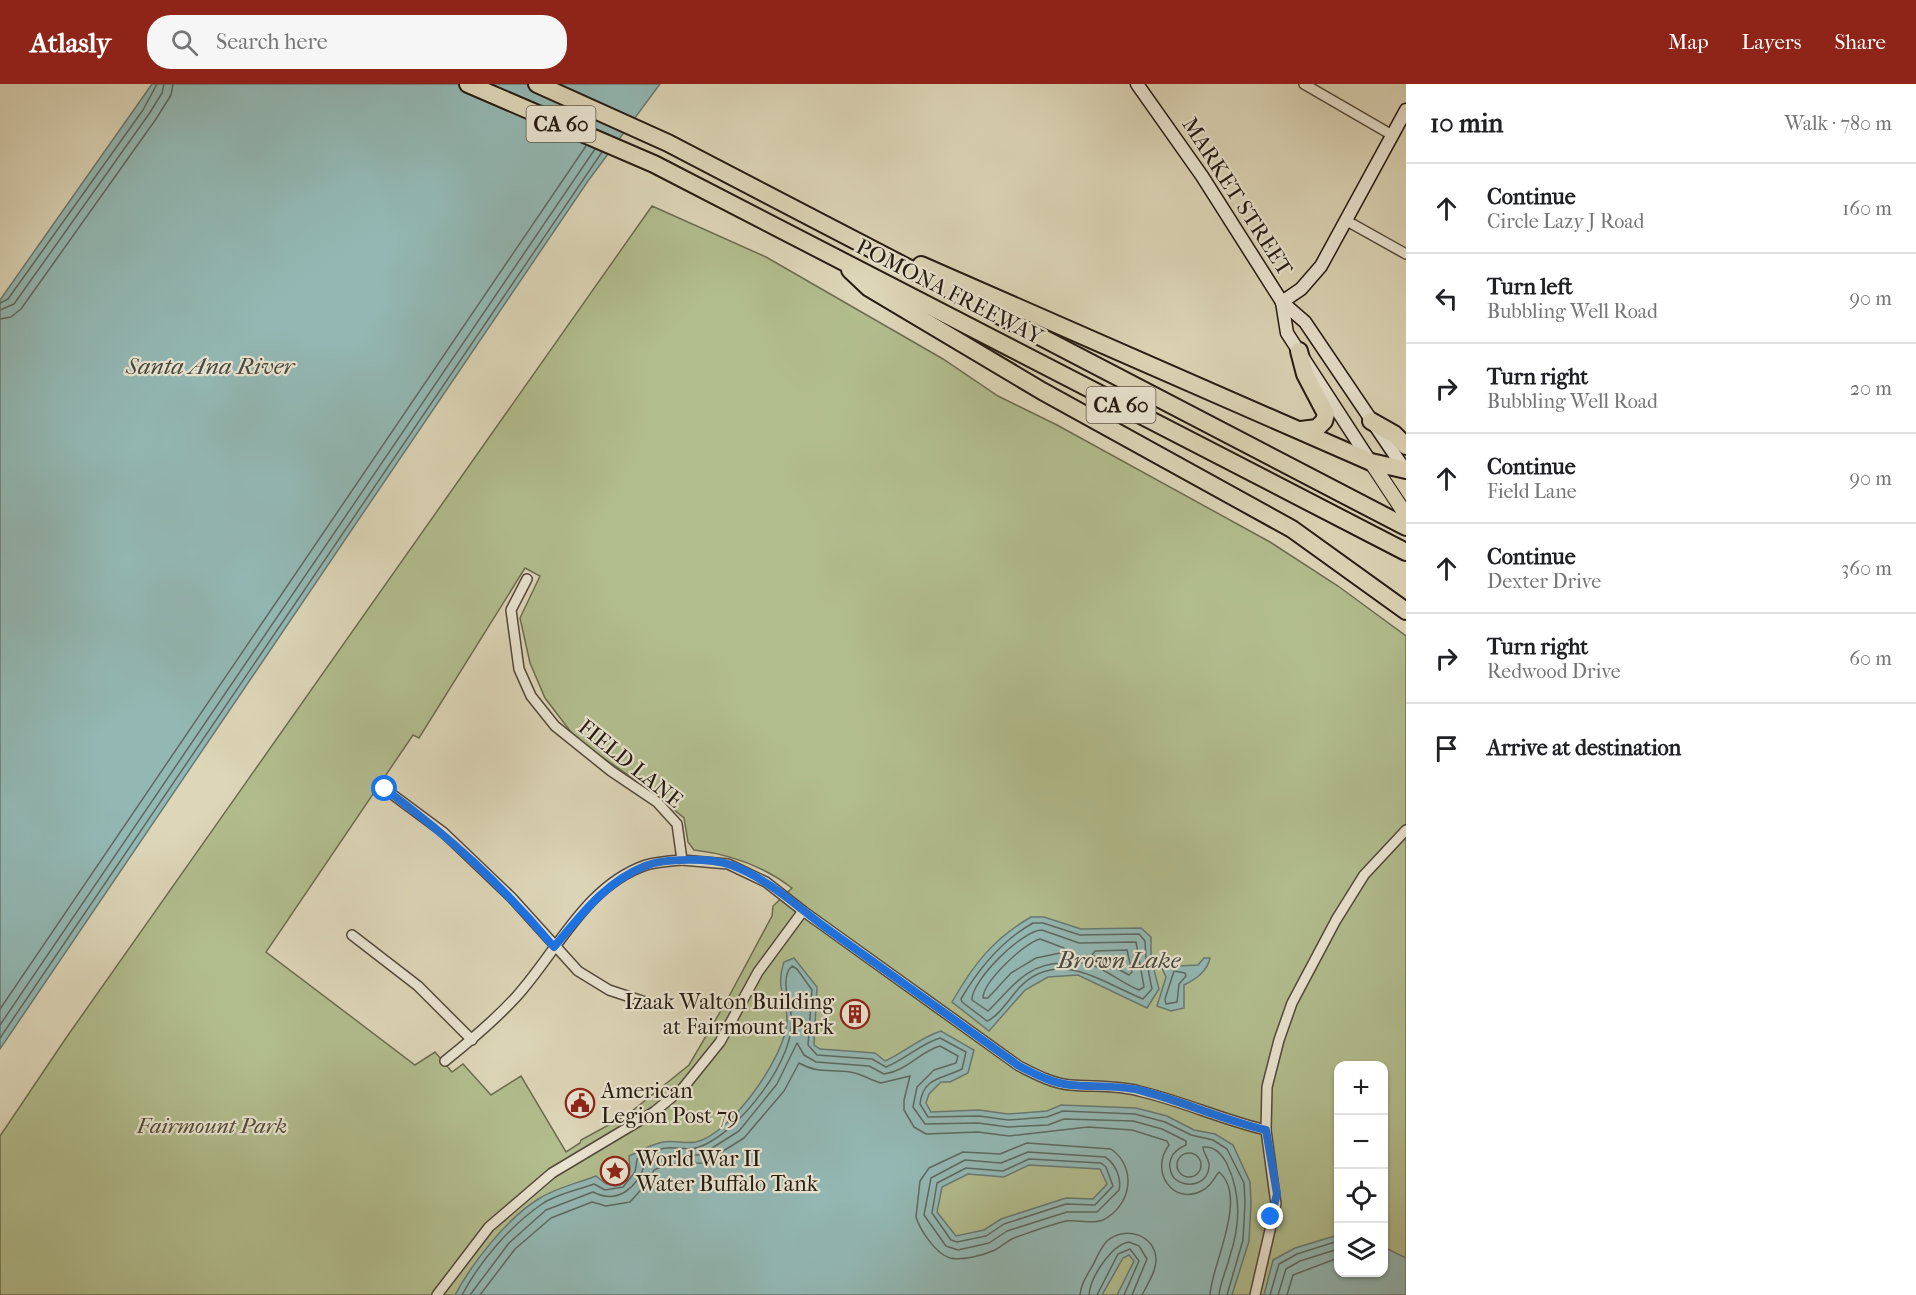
<!DOCTYPE html>
<html lang="en">
<head>
<meta charset="utf-8">
<style>
	:root { --surface:#fff; --page:#f6f6f6; --text:#202124; --muted:#757577; --line:#e0e0e0; --accent:#8f2418 }
	body { margin:0; font-family:"IM FELL French Canon",serif; background:var(--page); color:var(--text) }
	.controls { position:absolute; right:18px; bottom:18px; display:grid; overflow:hidden; border-radius:12px; box-shadow:0 2px 4px #0004 }
	.controls button { width:54px; height:54px; display:grid; place-items:center; padding:0; border:0; border-bottom:2px solid var(--line); background:var(--surface); color:var(--text); font:30px sans-serif }
	.stop { position:absolute; width:18px; height:18px; margin:-14px; border:4px solid #1a73e8; border-radius:50%; background:#fff }
	.stop.end { background:#1a73e8; border-color:#fff; box-shadow:0 2px 6px #0008 }
	.list { margin:0; padding:0; list-style:none }
	h2 { display:flex; justify-content:space-between; align-items:center; height:78px; margin:0; padding:0 24px; font-size:26px }
	h2 small { font-size:20px; font-weight:400; color:var(--muted) }
	.list li { display:grid; grid-template-columns:39px 1fr auto; gap:18px; align-items:center; box-sizing:border-box; height:90px; padding:0 24px; border-top:2px solid var(--line) }
	.list b { display:block; font-size:22px; white-space:nowrap }
	.list p { margin:0; font-size:20px; white-space:nowrap; color:var(--muted) }
	.list em { font-size:20px; font-style:normal; color:var(--muted) }
	.icon { flex:none; width:33px; height:33px; fill:none; stroke:currentColor; stroke-width:2; stroke-linecap:round; stroke-linejoin:round }
	.map { position:relative; flex:none; width:1406px; height:1211px; overflow:hidden }
	header { display:flex; align-items:center; gap:36px; box-sizing:border-box; height:84px; padding:0 30px; background:var(--accent); color:#fff }
	header strong { font-size:28px }
	nav { display:flex; gap:33px; margin-inline-start:auto; font-size:21px }
	.search { width:420px; height:54px; background:var(--page); display:flex; align-items:center; gap:15px; box-sizing:border-box; padding:0 21px; border-radius:24px; color:var(--muted); font-size:22px }
	main { display:flex }
	aside { flex:1; background:var(--surface) }
	.map>svg:first-child { display:block }
	.green { fill:#b2bd8e; stroke:#6c6c50; stroke-width:1.5; fill-rule:evenodd }
	.water { fill:#93b8b4; stroke:#677973; stroke-width:1.5; fill-rule:evenodd }
	.lines { fill:none; stroke-linecap:round; stroke-linejoin:round }
	.shore { stroke:#5c6962; stroke-width:1.5 }
	.street-casing { stroke:#53493b; stroke-width:12 }
	.secondary-casing { stroke:#251a11; stroke-width:15 }
	.primary-casing { stroke:#251a11; stroke-width:16 }
	.highway-casing { stroke:#251a11; stroke-width:20 }
	.street { stroke:#e9e4d1; stroke-width:9 }
	.secondary { stroke:#e9e4d1; stroke-width:12 }
	.primary { stroke:#ddd6b8; stroke-width:14 }
	.highway { stroke:#ddd6b8; stroke-width:16 }
	.route { stroke:#1a73e8; stroke-width:8 }
	.labels { text-anchor:middle; stroke-width:4.5; stroke-linejoin:round; paint-order:stroke }
	.shield { fill:#e9e4d1; stroke:#60574b; stroke-width:1.5 }
	.shield-label { font-size:21px; font-weight:bold; fill:#251a11 }
	.street-label { font-size:22px; fill:#251a11; stroke:#e9e4d1 }
	.poi-label { font-size:22px; fill:#251a11; stroke:#e9e4d1; text-anchor:start }
	.park-label { font-size:22px; font-style:italic; fill:#4f4b36; stroke:#e9e4d1 }
	.water-label { font-size:24px; font-style:italic; fill:#464942; stroke:#e9e4d1 }
</style>
</head>
<body>
<header>
<strong>Atlasly</strong>
<div class="search"><svg class="icon" aria-label="search" viewBox="0 0 24 24"><circle cx="10" cy="10" r="6"/><path d="M15 15l6 6"/></svg>Search here</div>
<nav><a>Map</a><a>Layers</a><a>Share</a></nav>
</header>
<main>
<div class="map">
<svg width="1406" height="1211" viewBox="0 0 1406 1211">
	<rect width="100%" height="100%" fill="#ddd6b8"/>
	<filter id="stains"><feTurbulence type="fractalNoise" baseFrequency=".00333" numOctaves="4"/><feColorMatrix values="0 0 0 0 .2 0 0 0 0 .09 0 0 0 0 .02 0 0 0 .5 -.17"/></filter>
	<radialGradient id="worn" r=".72"><stop offset=".6" stop-color="#630" stop-opacity="0"/><stop offset="1" stop-color="#630" stop-opacity=".3"/></radialGradient>
	<path class="green" d="M 652,122 L 766,173 L 943,275 L 998,312 L 1057,341 L 1270,458 L 1338,502 L 1406,552 L 1406,1211 L 0,1211 L 0,1052 L 66,954 ZM 525,484 L 540,492 L 520,534 L 530,579 L 545,614 L 577,656 L 650,706 L 684,734 L 688,758 L 694,766 C 730,770 763,782 792,804 L 773,822 L 772,832 L 726,918 L 689,981 L 627,1031 L 581,1056 L 580,1059 L 566,1068 L 521,992 L 491,1011 L 463,980 L 452,988 L 435,968 L 415,981 L 266,868 L 413,651 L 419,654 ZM 1338,982 L 1384,982 L 1384,1188 L 1338,1188 Z"/>
	<g class="water">
		<polygon points="152,0 660,0 588,97 0,965 0,216"/>
		<path d="M 1031,833 L 1044,833 L 1081,845 L 1141,844 L 1151,853 L 1151,874 L 1159,905 L 1147,924 L 1078,891 L 1048,893 L 1025,906 L 989,947 L 952,918 C 973,881 993,855 1031,833 Z"/>
		<path d="M 794,874 L 817,903 L 814,961 L 820,965 L 875,969 L 885,977 C 905,968 919,954 941,947 L 974,966 L 968,989 L 950,998 L 941,998 L 929,1010 L 926,1019 L 931,1028 L 979,1026 L 1008,1030 L 1047,1027 L 1061,1021 L 1136,1024 L 1167,1032 L 1194,1046 L 1215,1050 L 1233,1061 L 1250,1098 L 1251,1119 L 1249,1157 L 1232,1211 L 1117,1211 L 1134,1177 L 1129,1171 L 1123,1174 L 1102,1211 L 455,1211 C 472,1179 508,1133 540,1114 C 556,1104 578,1099 596,1092 L 606,1100 L 620,1097 L 630,1085 L 629,1072 C 640,1067 652,1060 663,1058 C 674,1056 685,1060 696,1058 C 730,1051 786,972 787,937 C 787,913 775,905 784,878 ZM 1029,1081 L 1100,1085 L 1107,1100 L 1093,1115 L 1066,1114 L 1001,1135 L 984,1146 L 956,1152 L 937,1128 L 942,1103 L 968,1090 L 1004,1093 Z"/>
		<path d="M 1204,874 L 1210,874 C 1207,888 1196,895 1184,901 L 1184,924 L 1171,927 L 1157,922 L 1166,893 L 1161,882 L 1164,875 L 1173,877 L 1177,882 L 1198,881 Z"/>
		<polygon points="1338,1151 1338,1188 1384,1188 1384,1163 1406,1174 1406,1211 1264,1211 1273,1176 1295,1164"/>
	</g>
	<g class="lines">
		<g class="shore">
			<polyline points="0,219 8,215 143,26 157,0"/>
			<polyline points="0,226 14,220 149,30 162,9 164,0"/>
			<polyline points="0,235 11,233 21,225 156,35 171,11 173,0"/>
			<path d="M 1033,839 L 1043,839 L 1080,851 L 1139,850 L 1145,857 L 1146,875 L 1152,905 L 1143,915 C 1103,899 1058,863 1019,904 C 1010,914 998,933 987,937 L 962,918 L 961,915 C 979,884 1001,857 1033,839 Z"/>
			<path d="M 1042,846 L 1079,859 L 1136,858 L 1144,903 L 1139,906 C 1125,900 1113,891 1099,884 C 1087,878 1075,878 1063,879 C 1025,880 1013,903 988,927 L 972,916 C 971,897 1022,846 1042,846 Z"/>
			<path d="M 1040,855 L 1064,864 L 1065,868 L 1036,874 L 1011,889 L 988,914 L 983,914 C 983,898 1024,859 1040,855 Z"/>
			<polygon points="1127,866 1132,888 1129,891 1092,871 1095,867"/>
			<polygon points="1174,887 1185,889 1186,892 1179,900 1177,918 1166,920 1165,915"/>
			<polyline points="0,925 586,62"/>
			<polyline points="0,941 595,65"/>
			<polyline points="0,954 602,68"/>
			<path d="M 1027,1059 L 1111,1065 C 1138,1084 1131,1122 1103,1136 C 1091,1141 1078,1135 1066,1137 C 1049,1141 1031,1148 1014,1154 C 1007,1157 1001,1163 995,1166 C 984,1171 962,1177 950,1174 C 936,1170 920,1146 916,1133 L 920,1097 L 929,1084 L 963,1068 L 1000,1070 Z"/>
			<path d="M 1028,1068 L 1105,1073 C 1115,1079 1122,1094 1119,1106 L 1097,1128 L 1067,1128 L 1007,1147 L 989,1159 L 958,1166 L 946,1162 L 924,1131 L 931,1094 L 965,1076 L 1001,1079 Z"/>
			<circle cx="1189" cy="1081" r="12"/>
			<polygon points="1029,1075 1101,1079 1106,1083 1113,1102 1095,1121 1066,1120 1004,1140 986,1152 957,1158 951,1156 932,1129 937,1099 966,1084 1003,1087"/>
			<path d="M 462,1211 C 480,1177 510,1142 542,1120 C 556,1110 578,1106 594,1100 L 605,1106 L 623,1103 L 635,1088 L 637,1075 C 646,1071 657,1064 667,1064 C 677,1063 690,1067 699,1063 C 738,1050 799,972 791,930 C 789,916 780,893 792,882 L 797,885 L 812,906 L 808,961 L 817,971 L 872,975 L 886,983 C 906,975 920,960 940,954 L 966,968 L 962,985 C 942,995 923,993 920,1020 L 928,1033 L 979,1032 L 1008,1036 L 1047,1033 L 1063,1027 L 1135,1030 L 1165,1038 L 1191,1051 L 1213,1056 L 1227,1065 L 1244,1099 L 1245,1119 L 1243,1156 L 1227,1211"/>
			<path d="M 470,1211 L 509,1159 L 546,1126 L 593,1108 C 619,1121 637,1103 645,1080 L 666,1071 L 701,1071 L 739,1047 L 777,1000 L 797,959 L 804,971 L 816,978 L 869,982 L 884,990 C 907,987 919,968 940,962 L 958,972 L 956,979 L 934,986 L 917,1003 L 913,1023 L 925,1040 L 978,1039 L 1008,1043 L 1048,1041 L 1064,1035 L 1133,1037 L 1162,1045 L 1186,1057 L 1186,1061 C 1171,1067 1165,1080 1174,1094 C 1187,1106 1210,1100 1209,1080 C 1208,1073 1203,1069 1203,1063 C 1215,1062 1222,1070 1227,1080 C 1242,1112 1240,1142 1229,1175 C 1226,1187 1220,1199 1219,1211"/>
			<path d="M 480,1211 L 515,1165 L 551,1134 L 592,1118 L 606,1122 L 630,1118 L 647,1099 L 654,1086 L 668,1080 L 704,1079 L 744,1054 L 784,1007 L 799,979 C 819,990 828,985 850,988 C 862,990 870,996 881,999 L 910,992 L 904,1016 L 904,1026 L 914,1043 L 926,1050 L 978,1048 L 1009,1052 L 1088,1043 L 1132,1046 L 1167,1057 L 1169,1061 C 1149,1087 1173,1123 1203,1106 C 1211,1102 1214,1094 1219,1088 C 1249,1113 1211,1182 1210,1211"/>
			<path d="M 1080,1211 C 1081,1200 1087,1191 1093,1181 C 1097,1173 1101,1163 1107,1157 C 1125,1141 1156,1151 1156,1176 C 1156,1188 1147,1201 1142,1211"/>
			<path d="M 1089,1211 C 1090,1194 1111,1161 1129,1158 L 1139,1162 L 1147,1175 L 1132,1211"/>
			<polyline points="1097,1211 1118,1170 1130,1165 1139,1177 1124,1211"/>
			<polyline points="1270,1211 1279,1180 1297,1170 1338,1157"/>
			<polyline points="1278,1211 1286,1185 1300,1177 1338,1165"/>
			<polyline points="1287,1211 1293,1191 1338,1174"/>
		</g>
		<g class="street-casing">
			<g id="street">
				<polyline points="1304,0 1392,51"/>
				<polyline points="1347,137 1406,170"/>
				<path d="M 527,495 L 511,526 L 519,585 L 531,612 L 555,642 L 611,687 L 657,718 L 677,740 L 682,776 L 728,780 L 766,798 L 803,827 L 1019,982 C 1035,990 1051,999 1070,1001 C 1093,1003 1116,1001 1139,1007 C 1182,1017 1223,1036 1266,1046"/>
				<polyline points="385,705 443,748 512,814 578,887 609,906 648,919"/>
				<polyline points="352,851 418,902 472,956"/>
				<path d="M 445,977 C 470,957 495,936 516,913 C 557,868 585,802 646,781 C 657,778 671,777 682,776"/>
				<polyline points="437,1211 489,1143 552,1089 654,1028 683,1004 720,958 758,888 803,827"/>
				<polyline points="1255,1211 1276,1120 1266,1046 1267,1003 1279,956 1292,919 1336,836 1364,791 1406,746"/>
			</g>
		</g>
		<g class="secondary-casing">
			<g id="secondary">
				<polyline points="1137,0 1202,92 1282,218 1305,238 1405,386"/>
				<polyline points="1282,218 1301,205 1321,182 1406,26"/>
				<polyline points="1282,218 1287,249 1370,377"/>
			</g>
		</g>
		<g class="primary-casing">
			<polyline id="primary" points="1371,378 1406,431"/>
		</g>
		<g class="highway-casing">
			<g id="highway">
				<polyline points="468,0 654,80 1406,468"/>
				<polyline points="537,0 668,59 1406,443"/>
				<polyline points="921,181 1371,378 1406,386"/>
				<polyline points="850,186 869,204 1042,307 1292,445 1406,527"/>
				<polyline points="1299,267 1305,290 1326,330 1324,337 1317,344 1301,346"/>
				<polyline points="1371,337 1394,350 1406,362"/>
			</g>
		</g>
		<use href="#street" class="street"/>
		<use href="#secondary" class="secondary"/>
		<use href="#primary" class="primary"/>
		<use href="#highway" class="highway"/>
	</g>
	<g class="lines">
		<path class="route" d="M 385,705 C 451,754 501,800 554,863 C 581,831 605,798 645,782 C 665,774 710,774 731,781 C 769,795 797,823 829,846 C 892,891 956,937 1019,982 C 1035,990 1051,999 1070,1001 C 1093,1003 1116,1001 1139,1006 C 1182,1017 1223,1036 1266,1046 L 1277,1110 L 1271,1133"/>
	</g>
	<defs>
		<g id="building-ring" transform="scale(1.5)"><circle r="9.5" fill="#e9e4d1" stroke="#8f2418" stroke-width="1.5"/><path d="M-4-6H4V6H1V3H-1V6H-4ZM-2.5-4.3h1.7v1.8h-1.7ZM.8-4.3h1.7v1.8H.8ZM-2.5-1h1.7V.8h-1.7ZM.8-1h1.7V.8H.8Z" fill="#8f2418"/></g>
		<g id="civic-ring" transform="scale(1.5)"><circle r="9.5" fill="#e9e4d1" stroke="#8f2418" stroke-width="1.5"/><path d="M-.6-6.5H3V-4.5H.6V-3L4-1V1h2V6H-6V1h2V-1L-.6-3ZM-1.2 2.5V6h2.4V2.5Z" fill="#8f2418"/></g>
		<g id="sight-ring" transform="scale(1.5)"><circle r="9.5" fill="#e9e4d1" stroke="#8f2418" stroke-width="1.5"/><path d="M0-6L1.8-2.2L6-1.7L2.9 1.2L3.7 5.4L0 3.3L-3.7 5.4L-2.9 1.2L-6-1.7L-1.8-2.2Z" fill="#8f2418"/></g>
	</defs>
	<g fill-rule="evenodd">
		<use href="#building-ring" x="855" y="930"/>
		<use href="#civic-ring" x="580" y="1019"/>
		<use href="#sight-ring" x="615" y="1087"/>
	</g>
	<g class="labels">
		<g class="shield">
			<rect x="526.5" y="22" width="69" height="36" rx="4.5"/>
			<rect x="1086.5" y="303" width="69" height="36" rx="4.5"/>
		</g>
		<g class="shield-label">
			<text x="561" y="47">CA 60</text>
			<text x="1121" y="328">CA 60</text>
		</g>
		<g class="street-label">
			<text transform="translate(1238 112) rotate(57)" y="8">MARKET STREET</text>
			<text transform="translate(950 207) rotate(27)" y="8">POMONA FREEWAY</text>
			<text transform="translate(631 679) rotate(39)" y="8">FIELD LANE</text>
		</g>
		<g class="poi-label">
			<text x="834" y="925" text-anchor="end">Izaak Walton Building<tspan x="834" dy="25">at Fairmount Park</tspan></text>
			<text x="601" y="1014">American<tspan x="601" dy="25">Legion Post 79</tspan></text>
			<text x="636" y="1082">World War II<tspan x="636" dy="25">Water Buffalo Tank</tspan></text>
		</g>
		<g class="park-label">
			<text x="212" y="1049">Fairmount Park</text>
		</g>
		<g class="water-label">
			<text x="210" y="290">Santa Ana River</text>
			<text x="1119" y="884">Brown Lake</text>
		</g>
	</g>
	<rect width="100%" height="100%" filter="url(#stains)"/>
	<rect width="100%" height="100%" fill="url(#worn)"/>
</svg>
<div class="controls">
<button>+</button>
<button>−</button>
<button><svg class="icon" aria-label="locate" viewBox="0 0 24 24"><circle cx="12" cy="12" r="6"/><path d="M12 2v4M12 18v4M2 12h4M18 12h4"/></svg></button>
<button><svg class="icon" aria-label="layers" viewBox="0 0 24 24"><path d="M12 4l9 5-9 5-9-5zM3 14l9 5 9-5"/></svg></button>
</div>
<div class="stop" style="left:385px;top:705px"></div>
<div class="stop end" style="left:1271px;top:1133px"></div>
</div>
<aside>
<h2>10 min<small>Walk · 780 m</small></h2>
<ul class="list">
<li><svg class="icon" aria-label="ahead" viewBox="0 0 24 24"><path d="M12 20V5M6 11l6-6 6 6"/></svg><div><b>Continue</b><p>Circle Lazy J Road</p></div><em>160 m</em></li>
<li><svg class="icon" aria-label="left" viewBox="0 0 24 24"><path d="M17 20v-9H6M10 6l-5 5 5 5"/></svg><div><b>Turn left</b><p>Bubbling Well Road</p></div><em>90 m</em></li>
<li><svg class="icon" aria-label="right" viewBox="0 0 24 24"><path d="M7 20v-9h11M14 6l5 5-5 5"/></svg><div><b>Turn right</b><p>Bubbling Well Road</p></div><em>20 m</em></li>
<li><svg class="icon" aria-label="ahead" viewBox="0 0 24 24"><path d="M12 20V5M6 11l6-6 6 6"/></svg><div><b>Continue</b><p>Field Lane</p></div><em>90 m</em></li>
<li><svg class="icon" aria-label="ahead" viewBox="0 0 24 24"><path d="M12 20V5M6 11l6-6 6 6"/></svg><div><b>Continue</b><p>Dexter Drive</p></div><em>360 m</em></li>
<li><svg class="icon" aria-label="right" viewBox="0 0 24 24"><path d="M7 20v-9h11M14 6l5 5-5 5"/></svg><div><b>Turn right</b><p>Redwood Drive</p></div><em>60 m</em></li>
<li><svg class="icon" aria-label="arrive" viewBox="0 0 24 24"><path d="M6 21V4h12l-3 4 3 4H6"/></svg><div><b>Arrive at destination</b></div></li>
</ul>
</aside>
</main>
</body>
</html>
